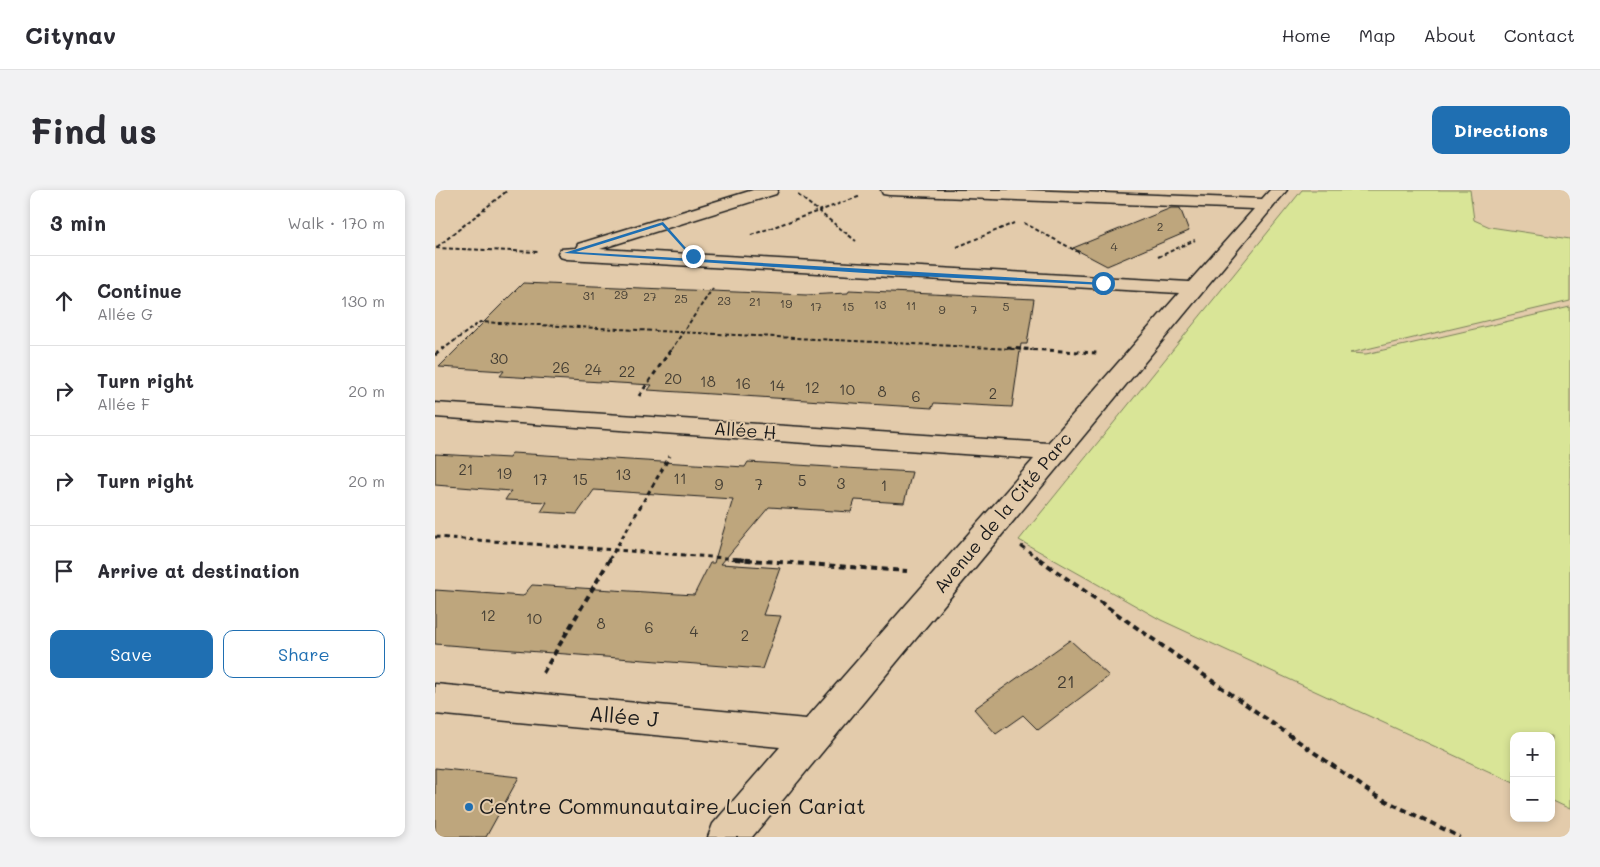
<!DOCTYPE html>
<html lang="en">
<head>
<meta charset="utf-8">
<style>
	:root { --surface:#fff; --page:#f2f2f3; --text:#2b2b33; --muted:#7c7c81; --line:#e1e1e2; --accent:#1f6fb2 }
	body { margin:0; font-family:Mali,sans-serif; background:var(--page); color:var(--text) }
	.controls { position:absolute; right:15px; bottom:15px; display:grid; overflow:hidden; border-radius:10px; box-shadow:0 2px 8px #0003 }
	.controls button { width:45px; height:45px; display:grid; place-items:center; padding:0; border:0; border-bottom:1px solid var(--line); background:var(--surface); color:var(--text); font:25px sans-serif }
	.stop { position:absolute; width:15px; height:15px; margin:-11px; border:4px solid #1f6fb2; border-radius:50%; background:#fff }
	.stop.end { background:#1f6fb2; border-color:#fff; box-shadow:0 1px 5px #0008 }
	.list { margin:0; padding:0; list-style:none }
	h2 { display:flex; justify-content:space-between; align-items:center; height:65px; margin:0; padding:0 20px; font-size:21px }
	h2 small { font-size:16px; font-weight:400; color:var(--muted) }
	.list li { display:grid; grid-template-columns:32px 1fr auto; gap:15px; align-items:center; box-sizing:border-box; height:90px; padding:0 20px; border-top:1px solid var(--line) }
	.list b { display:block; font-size:19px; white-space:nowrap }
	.list p { margin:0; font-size:16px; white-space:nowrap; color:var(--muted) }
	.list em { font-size:16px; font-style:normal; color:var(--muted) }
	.actions { display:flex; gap:10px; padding:15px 20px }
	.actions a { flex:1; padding:11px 0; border:1px solid var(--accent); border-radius:10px; text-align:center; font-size:18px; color:var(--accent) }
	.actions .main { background:var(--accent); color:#fff }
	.icon { flex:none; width:28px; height:28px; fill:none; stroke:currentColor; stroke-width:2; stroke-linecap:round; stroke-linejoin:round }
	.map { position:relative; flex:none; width:1135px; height:647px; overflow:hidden; border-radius:10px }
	header { display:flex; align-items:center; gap:30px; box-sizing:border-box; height:70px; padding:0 25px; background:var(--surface); border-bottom:1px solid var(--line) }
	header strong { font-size:24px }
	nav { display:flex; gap:28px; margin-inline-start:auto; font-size:18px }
	.intro { display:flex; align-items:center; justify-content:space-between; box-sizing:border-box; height:120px; padding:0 30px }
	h1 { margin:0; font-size:35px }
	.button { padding:12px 22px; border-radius:10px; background:var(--accent); color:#fff; font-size:18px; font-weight:700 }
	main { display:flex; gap:30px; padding:0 30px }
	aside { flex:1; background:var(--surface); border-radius:10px; box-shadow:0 2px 8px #0003 }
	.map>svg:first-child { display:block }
	.green { fill:#d9e597; stroke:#7a805a }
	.building { fill:#bea67d; stroke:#1c1c1c }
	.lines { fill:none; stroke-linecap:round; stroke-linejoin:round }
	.minor-casing { stroke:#1c1c1c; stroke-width:3 }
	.path-far2 { stroke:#1c1c1c; stroke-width:2; stroke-dasharray:4 2.5; stroke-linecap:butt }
	.path-far1 { stroke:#1c1c1c; stroke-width:3; stroke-dasharray:4.5 4; stroke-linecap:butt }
	.path { stroke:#1c1c1c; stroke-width:4; stroke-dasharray:6 4.5; stroke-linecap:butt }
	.minor { fill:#e3cbab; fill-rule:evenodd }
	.route { fill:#1f6fb2 }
	.poi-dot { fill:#1f6fb2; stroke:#e3cbab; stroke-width:2 }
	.labels { text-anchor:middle; stroke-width:4; stroke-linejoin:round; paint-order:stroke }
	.far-number-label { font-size:12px; fill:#443e34 }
	.number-label { font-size:15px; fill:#443e34 }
	.street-label { font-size:18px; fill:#1c1c1c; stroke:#e3cbab }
	.near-number-label { font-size:18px; fill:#443e34 }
	.near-street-label { font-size:21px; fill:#1c1c1c; stroke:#e3cbab }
	.near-poi-label { font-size:21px; fill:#1c1c1c; stroke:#e3cbab; text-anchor:start }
</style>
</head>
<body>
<header>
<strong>Citynav</strong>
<nav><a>Home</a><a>Map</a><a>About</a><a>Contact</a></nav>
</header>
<div class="intro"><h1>Find us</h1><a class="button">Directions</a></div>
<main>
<aside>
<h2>3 min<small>Walk · 170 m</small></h2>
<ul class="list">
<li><svg class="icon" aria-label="ahead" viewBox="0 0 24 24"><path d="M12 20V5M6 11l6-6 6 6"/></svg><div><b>Continue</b><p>Allée G</p></div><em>130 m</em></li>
<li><svg class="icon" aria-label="right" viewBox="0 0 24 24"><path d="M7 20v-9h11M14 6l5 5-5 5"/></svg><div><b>Turn right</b><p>Allée F</p></div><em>20 m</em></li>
<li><svg class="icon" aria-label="right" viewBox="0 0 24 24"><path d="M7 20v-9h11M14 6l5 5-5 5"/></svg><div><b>Turn right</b></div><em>20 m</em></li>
<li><svg class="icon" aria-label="arrive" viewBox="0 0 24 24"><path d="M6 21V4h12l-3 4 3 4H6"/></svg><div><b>Arrive at destination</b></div></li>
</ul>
<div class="actions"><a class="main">Save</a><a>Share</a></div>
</aside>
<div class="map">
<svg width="1135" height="647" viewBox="0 0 1135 647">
	<rect width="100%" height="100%" fill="#e3cbab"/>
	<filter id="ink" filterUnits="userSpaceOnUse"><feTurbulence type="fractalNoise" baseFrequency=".02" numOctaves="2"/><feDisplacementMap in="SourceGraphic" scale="10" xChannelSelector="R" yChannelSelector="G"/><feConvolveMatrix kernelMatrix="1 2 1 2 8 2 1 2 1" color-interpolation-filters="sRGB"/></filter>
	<g filter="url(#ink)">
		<polygon class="green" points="867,0 1035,0 1039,30 1055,37 1135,49 1135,111 915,163 931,164 1135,117 1135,619 1116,610 1116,546 1079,546 1079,593 726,430 584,350"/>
		<g class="building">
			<polygon points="736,18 745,18 754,41 672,76 638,58"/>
			<polygon points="88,93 371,105 413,103 414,100 599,109 592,154 586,154 577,217 499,213 497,218 213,200 217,195 65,186 69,181 4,177"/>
			<polygon points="77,263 310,277 313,272 477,282 469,313 420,310 416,322 334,317 286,374 345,378 328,425 346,426 327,479 0,454 0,400 88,406 97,395 259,405 275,373 279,373 298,309 159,300 142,324 106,322 112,312 70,310 76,301 0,295 0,264 74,268"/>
			<polygon points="635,450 674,486 603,540 588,525 561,544 539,519"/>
			<polygon points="0,578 84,587 51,647 0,647"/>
		</g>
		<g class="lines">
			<g class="minor-casing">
				<polygon id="minor" points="318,0 343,0 341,4 165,59 754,92 819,19 454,5 448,4 446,0 590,0 827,9 835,0 852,0 317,647 273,647 278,634 345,557 0,524 0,494 371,529 599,269 0,227 0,213 613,253 744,103 132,69 125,67 123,63 125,59 141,58 143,54"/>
			</g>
			<g class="path-far2">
				<polyline points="363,5 421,51"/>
				<polyline points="589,33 645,63"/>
				<polyline points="316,45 426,6"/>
				<polyline points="2,57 73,0"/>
				<polyline points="522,57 579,33"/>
				<polyline points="1,58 104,62"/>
				<polyline points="723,67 760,50"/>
				<polyline points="7,160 45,132 597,160"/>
				<polyline points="236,160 278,98"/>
			</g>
			<g class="path-far1">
				<polyline points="572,158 663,163"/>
				<polyline points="0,165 9,158"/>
				<polyline points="204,206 237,158"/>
				<polyline points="0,347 318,370"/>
				<polyline points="586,356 606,370"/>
				<polyline points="174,370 235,266"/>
			</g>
			<g class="path">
				<polyline points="300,369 472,381"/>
				<polyline points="604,369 941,606 1025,647"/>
				<polyline points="108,483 175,369"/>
			</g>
			<use href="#minor" class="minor"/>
		</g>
	</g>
	<polygon class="route" points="228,32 259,67 256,67 227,35 141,62 671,93 668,95 460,85 129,63"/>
	<circle class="poi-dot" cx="34" cy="617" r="5"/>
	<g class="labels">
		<g class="far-number-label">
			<text x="725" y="41">2</text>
			<text x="679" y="61">4</text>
			<text x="186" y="109">29</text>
			<text x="154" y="110">31</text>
			<text x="215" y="111">27</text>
			<text x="246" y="113">25</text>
			<text x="289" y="115">23</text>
			<text x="320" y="116">21</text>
			<text x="351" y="118">19</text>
			<text x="445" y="119">13</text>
			<text x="476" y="120">11</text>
			<text x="381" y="121">17</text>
			<text x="413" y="121">15</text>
			<text x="571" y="121">5</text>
			<text x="507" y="124">9</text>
			<text x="539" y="124">7</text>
		</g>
		<g class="number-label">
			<text x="64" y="174">30</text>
			<text x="126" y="183">26</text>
			<text x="158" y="185">24</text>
			<text x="192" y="187">22</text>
			<text x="238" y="194">20</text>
			<text x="273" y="197">18</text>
			<text x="308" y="199">16</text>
			<text x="342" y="201">14</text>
			<text x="377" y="203">12</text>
			<text x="412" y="205">10</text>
			<text x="447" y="207">8</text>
			<text x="558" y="209">2</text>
			<text x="481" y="212">6</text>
			<text x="31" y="285">21</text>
			<text x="69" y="289">19</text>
			<text x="188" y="290">13</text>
			<text x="245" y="294">11</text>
			<text x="105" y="295">17</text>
			<text x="145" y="295">15</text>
			<text x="367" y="296">5</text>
			<text x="406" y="299">3</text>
			<text x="284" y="300">9</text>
			<text x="324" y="300">7</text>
			<text x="449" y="301">1</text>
			<text x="53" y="431">12</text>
			<text x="99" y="434">10</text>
			<text x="166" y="439">8</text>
			<text x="214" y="443">6</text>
			<text x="259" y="447">4</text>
			<text x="310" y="451">2</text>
		</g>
		<g class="street-label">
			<text transform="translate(310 241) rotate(4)" y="6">Allée H</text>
			<text transform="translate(568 323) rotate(-50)" y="6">Avenue de la Cité Parc</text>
		</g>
		<g class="near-number-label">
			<text x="631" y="498">21</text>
		</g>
		<g class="near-street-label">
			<text transform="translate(189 527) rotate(5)" y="7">Allée J</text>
		</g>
		<g class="near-poi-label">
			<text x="44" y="624">Centre Communautaire Lucien Cariat</text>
		</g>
	</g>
</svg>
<div class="controls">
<button>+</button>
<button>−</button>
</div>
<div class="stop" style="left:668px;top:93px"></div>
<div class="stop end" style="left:258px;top:66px"></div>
</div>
</main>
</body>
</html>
